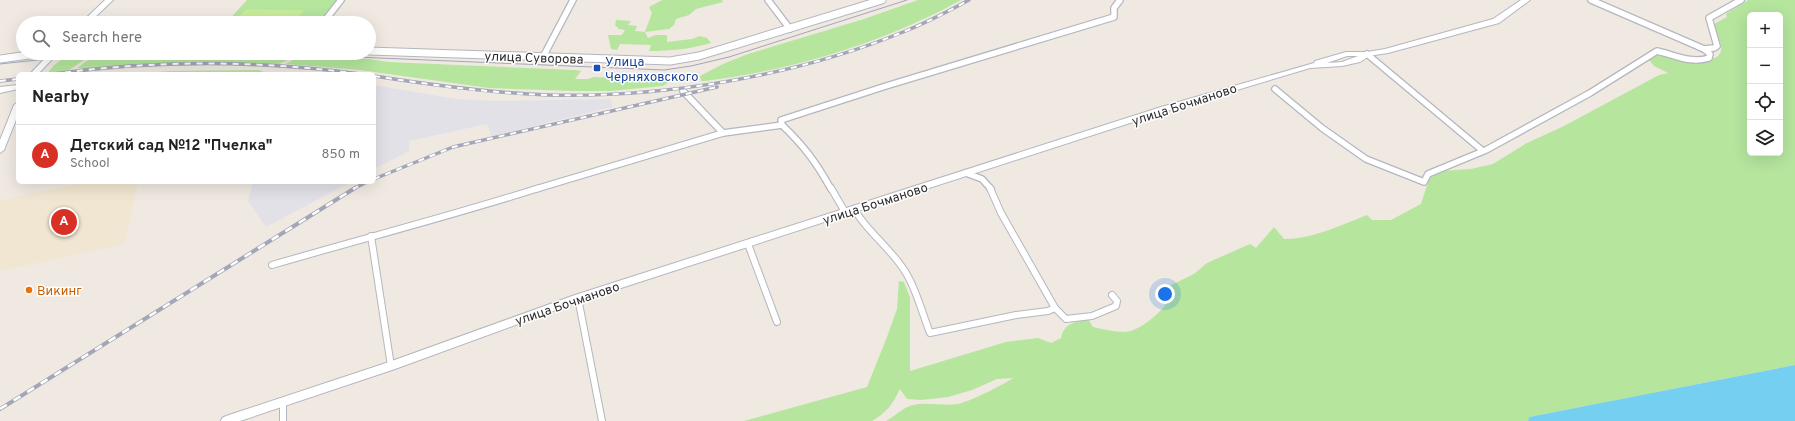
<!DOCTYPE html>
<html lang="en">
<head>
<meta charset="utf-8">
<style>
	:root { --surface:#fff; --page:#f2f2f2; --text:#222; --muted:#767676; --line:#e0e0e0; --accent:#d93025 }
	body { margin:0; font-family:Overpass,sans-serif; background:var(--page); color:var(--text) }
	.controls { position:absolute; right:12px; top:12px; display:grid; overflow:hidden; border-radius:6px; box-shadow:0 4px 16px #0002 }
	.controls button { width:36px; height:36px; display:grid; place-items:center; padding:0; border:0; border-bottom:1px solid var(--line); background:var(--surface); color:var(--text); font:20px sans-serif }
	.you { position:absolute; left:1165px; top:294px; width:14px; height:14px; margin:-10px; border:3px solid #fff; border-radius:50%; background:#1a73e8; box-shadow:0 0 0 6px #1a73e833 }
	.badge { display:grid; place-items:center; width:26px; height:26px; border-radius:50%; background:var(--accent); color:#fff; font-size:13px; font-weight:700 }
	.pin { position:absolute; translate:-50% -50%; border:2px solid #fff; box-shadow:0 1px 4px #0006 }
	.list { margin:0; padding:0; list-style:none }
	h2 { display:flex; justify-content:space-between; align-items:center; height:52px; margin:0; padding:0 16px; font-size:17px }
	h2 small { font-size:13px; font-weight:400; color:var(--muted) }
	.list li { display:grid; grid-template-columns:26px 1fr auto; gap:12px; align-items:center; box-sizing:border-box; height:60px; padding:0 16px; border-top:1px solid var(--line) }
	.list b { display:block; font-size:15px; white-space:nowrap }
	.list p { margin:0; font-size:13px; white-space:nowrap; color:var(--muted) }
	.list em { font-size:13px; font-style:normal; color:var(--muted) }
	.icon { flex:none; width:22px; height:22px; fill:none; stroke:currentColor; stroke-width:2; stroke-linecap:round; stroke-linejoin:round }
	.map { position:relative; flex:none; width:1795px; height:421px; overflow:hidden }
	.search { position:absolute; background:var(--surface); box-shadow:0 4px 16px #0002; left:16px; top:16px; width:360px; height:44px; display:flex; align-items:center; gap:10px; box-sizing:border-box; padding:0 14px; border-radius:22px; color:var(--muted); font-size:15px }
	.panel { position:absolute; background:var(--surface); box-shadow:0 4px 16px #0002; left:16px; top:72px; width:360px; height:112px; border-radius:6px }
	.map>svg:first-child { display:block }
	.industrial { fill:#e3e1e8 }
	.education { fill:#f0e6d1 }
	.green { fill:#b6e59e; fill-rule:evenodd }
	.pitch { fill:#c9ec9a }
	.water { fill:#75cff0 }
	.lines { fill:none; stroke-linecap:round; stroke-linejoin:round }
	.minor-far1-casing { stroke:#b4b7c1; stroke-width:8 }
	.minor-casing { stroke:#b4b7c1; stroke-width:8 }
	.tertiary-casing { stroke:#b4b7c1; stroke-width:9 }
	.secondary-casing { stroke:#b4b7c1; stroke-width:2 }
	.minor-far1 { stroke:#fff; stroke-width:5.5 }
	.minor { stroke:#fff; stroke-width:6 }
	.tertiary { stroke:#fff; stroke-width:7 }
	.secondary { fill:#fff; fill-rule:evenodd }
	.tram { stroke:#a3a6b8; stroke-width:1 }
	.rail-far1-casing { stroke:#a3a6b8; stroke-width:3.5 }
	.rail-casing { stroke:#a3a6b8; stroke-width:4 }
	.rail-far1 { stroke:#fff; stroke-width:2; stroke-dasharray:6; stroke-linecap:butt }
	.rail { stroke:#fff; stroke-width:2.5; stroke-dasharray:8; stroke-linecap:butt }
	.transit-dot { fill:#1a4fb4; stroke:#fff; stroke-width:1.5 }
	.food-dot { fill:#e8710a; stroke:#fff; stroke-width:1.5 }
	.labels { text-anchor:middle; stroke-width:3; stroke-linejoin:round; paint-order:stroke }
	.street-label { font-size:13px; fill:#2e2e2e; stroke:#fff }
	.transit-label { font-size:13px; fill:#164399; stroke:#fff; text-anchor:start }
	.food-label { font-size:13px; fill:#c56008; stroke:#fff; text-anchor:start }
</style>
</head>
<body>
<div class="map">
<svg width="1795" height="421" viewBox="0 0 1795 421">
	<rect width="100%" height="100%" fill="#efe9e1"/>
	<g class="industrial">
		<polygon points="374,85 456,99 495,101 611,99 612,107 492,136 487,124 409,141 409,151 374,169"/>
		<polygon points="253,182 351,182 266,227 248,201"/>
	</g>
	<polygon class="education" points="84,182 138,182 124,244 0,271 0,201"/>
	<g class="green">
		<polygon points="247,0 337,0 318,23 226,23"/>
		<path d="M 662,0 L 722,0 L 723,2 L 696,9 L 689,15 L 676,19 L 674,25 L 669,29 L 645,32 L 648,38 L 656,35 L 667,35 L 667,42 L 692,39 L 700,36 L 707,38 L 711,43 C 690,49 671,51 649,51 L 651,45 L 620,44 L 617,50 L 611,49 L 608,35 L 622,35 L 625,30 L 619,29 L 615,25 L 616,20 L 631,21 L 628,25 L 637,26 L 635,31 L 645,32 L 652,13 L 649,7 Z"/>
		<path d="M 918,0 L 961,0 C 886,42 790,71 705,81 L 701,81 L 700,76 L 723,64 L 748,54 L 864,19 Z"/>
		<path d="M 1748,0 L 1795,0 L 1795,365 L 1529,417 L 1528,421 L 886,421 C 893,417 900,411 907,407 C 922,400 942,407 958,404 C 969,402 1005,384 1013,378 L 997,379 L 972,390 L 948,397 L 921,400 L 907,399 L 900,389 C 893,404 886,413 872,421 L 744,421 L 867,387 L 887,337 L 897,309 L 899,281 L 904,282 L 910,298 L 910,371 L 1006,342 L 1038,338 L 1051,343 L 1061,338 C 1064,323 1075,322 1088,319 L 1093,327 C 1103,329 1114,332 1124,332 C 1141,332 1168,307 1173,292 L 1161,290 L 1194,274 L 1207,263 L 1250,244 L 1256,248 L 1274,227 L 1284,239 C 1313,239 1341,225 1367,215 L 1372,220 L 1391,220 L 1421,204 L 1429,179 L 1439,171 L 1471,169 L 1493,164 L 1527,143 L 1562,127 L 1659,75 L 1668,73 L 1654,66 L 1649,60 L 1654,54 C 1657,54 1660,52 1663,53 C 1681,53 1695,67 1712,59 C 1716,58 1720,55 1721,51 C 1723,41 1713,34 1714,24 L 1727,17 L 1726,14 ZM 1750,15 L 1780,15 L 1780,153 L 1750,153 Z"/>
		<polygon points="111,53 235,53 296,56 279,64 164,64 83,69 77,68 95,55"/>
		<path d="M 91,55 L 68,71 L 48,73 C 60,55 71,57 91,55 Z"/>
		<polygon points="298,57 369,59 388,62 575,70 581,71 575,79 589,79 593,77 639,79 655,75 663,77 668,83 663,86 610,91 573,91 489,88 360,70 286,64"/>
		<polygon points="259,70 266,73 134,74 170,71"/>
	</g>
	<polygon class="pitch" points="246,9 304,10 294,23 233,23"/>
	<polygon class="water" points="1795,365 1795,421 1528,421 1529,417"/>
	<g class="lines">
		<g class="minor-far1-casing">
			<g id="minor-far1">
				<polyline points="768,0 790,29"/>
				<polyline points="323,23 341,0"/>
				<polyline points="1704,49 1714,48 1717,46 1709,18 1741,0"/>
				<polyline points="1367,54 1483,151"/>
				<polyline points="543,57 573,0"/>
				<path d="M 1275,89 L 1322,128 L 1366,159 L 1424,182 L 1428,174 L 1486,150 L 1590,93 L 1657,51 C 1675,55 1691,64 1709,58 L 1710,54 L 1704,49 L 1591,0"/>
				<path d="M 683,91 L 723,133 L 782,125 C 804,146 816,162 831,189"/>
				<polyline points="782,125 781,120 886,86 1114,17 1114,8 1120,0"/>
				<polyline points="966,173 982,179 991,189"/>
				<polyline points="536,189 723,133"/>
			</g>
		</g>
		<g class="minor-casing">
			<g id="minor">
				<polyline points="831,188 845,212"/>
				<path d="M 854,209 C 868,233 892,249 906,273 C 917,291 922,313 930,333 L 1016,315 L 1048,311 L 1055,308 L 1001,213 L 990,188"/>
				<polyline points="371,236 391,366"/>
				<polyline points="748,244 777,322"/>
				<path d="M 272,265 C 361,239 451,216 539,188"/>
				<polyline points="578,298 602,421"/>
				<polyline points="1055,308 1066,319 1092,316 1116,306 1117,301 1112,295"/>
				<polyline points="283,402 283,421"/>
			</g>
		</g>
		<g class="tertiary-casing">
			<g id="tertiary">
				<polyline points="369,51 670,61 699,56 882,0"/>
				<polyline points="0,59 43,53"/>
			</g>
		</g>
		<g class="secondary-casing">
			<g id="secondary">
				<polygon points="105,0 113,0 89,23 81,23"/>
				<path d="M 1521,0 L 1530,0 L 1499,23 L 1388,53 L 1369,56 L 1360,62 L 1342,66 L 1310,68 L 1167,111 L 581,301 L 395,369 L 240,421 L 221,421 L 222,418 L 226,416 L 389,362 L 575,295 L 1161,107 L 1314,63 L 1315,61 L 1346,52 L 1367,52 L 1385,49 L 1493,19 ZM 1347,56 L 1358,56 L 1342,62 L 1327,63 Z"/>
				<polygon points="50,53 58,53 38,74 30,74"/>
				<polygon points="18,85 18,89 0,93 0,87"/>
				<polygon points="18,102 18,115 4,150 0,153 0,140 14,105"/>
			</g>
		</g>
		<use href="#minor-far1" class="minor-far1"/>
		<use href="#minor" class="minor"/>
		<use href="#tertiary" class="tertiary"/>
		<use href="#secondary" class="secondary"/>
		<g class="tram">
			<polyline points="260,53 664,70 691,66 729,57 907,0"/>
			<polyline points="0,64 102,53"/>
		</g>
		<g class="rail-far1-casing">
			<g id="rail-far1">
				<path d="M 53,74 C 156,60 257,60 360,74"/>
				<path d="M 374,76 C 432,85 490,93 548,95 C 663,98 796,76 903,32 C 926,23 947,12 969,0"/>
				<polyline points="0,81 18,79"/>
				<polyline points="374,179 453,147 717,87"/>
				<polyline points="353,189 367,182"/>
			</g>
		</g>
		<g class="rail-casing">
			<polyline id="rail" points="0,409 355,188"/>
		</g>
		<use href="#rail-far1" class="rail-far1"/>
		<use href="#rail" class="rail"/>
	</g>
	<rect class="transit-dot" x="593" y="64" width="8" height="8" rx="2"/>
	<circle class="food-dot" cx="29" cy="290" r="4"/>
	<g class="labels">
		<g class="street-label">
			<text transform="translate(534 57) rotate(2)" y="5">улица Суворова</text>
			<text transform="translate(1184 104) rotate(-18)" y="5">улица Бочманово</text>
			<text transform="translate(875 203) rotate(-18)" y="5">улица Бочманово</text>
			<text transform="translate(567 303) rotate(-19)" y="5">улица Бочманово</text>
		</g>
		<g class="transit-label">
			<text x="605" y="66">Улица<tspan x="605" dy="15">Черняховского</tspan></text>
		</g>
		<g class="food-label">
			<text x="37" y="295">Викинг</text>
		</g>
	</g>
</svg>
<div class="controls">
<button>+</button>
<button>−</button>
<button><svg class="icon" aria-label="locate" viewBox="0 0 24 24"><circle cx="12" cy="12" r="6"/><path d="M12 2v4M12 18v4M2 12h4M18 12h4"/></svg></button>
<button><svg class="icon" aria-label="layers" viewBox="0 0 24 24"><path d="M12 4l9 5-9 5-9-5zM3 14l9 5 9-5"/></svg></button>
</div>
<div class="you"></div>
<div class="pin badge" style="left:64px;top:222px">A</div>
<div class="search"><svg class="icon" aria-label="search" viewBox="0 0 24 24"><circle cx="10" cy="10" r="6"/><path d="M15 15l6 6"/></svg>Search here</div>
<section class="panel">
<h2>Nearby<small></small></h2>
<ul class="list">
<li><span class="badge">A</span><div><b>Детский сад №12 &quot;Пчелка&quot;</b><p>School</p></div><em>850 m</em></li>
</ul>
</section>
</div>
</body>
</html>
